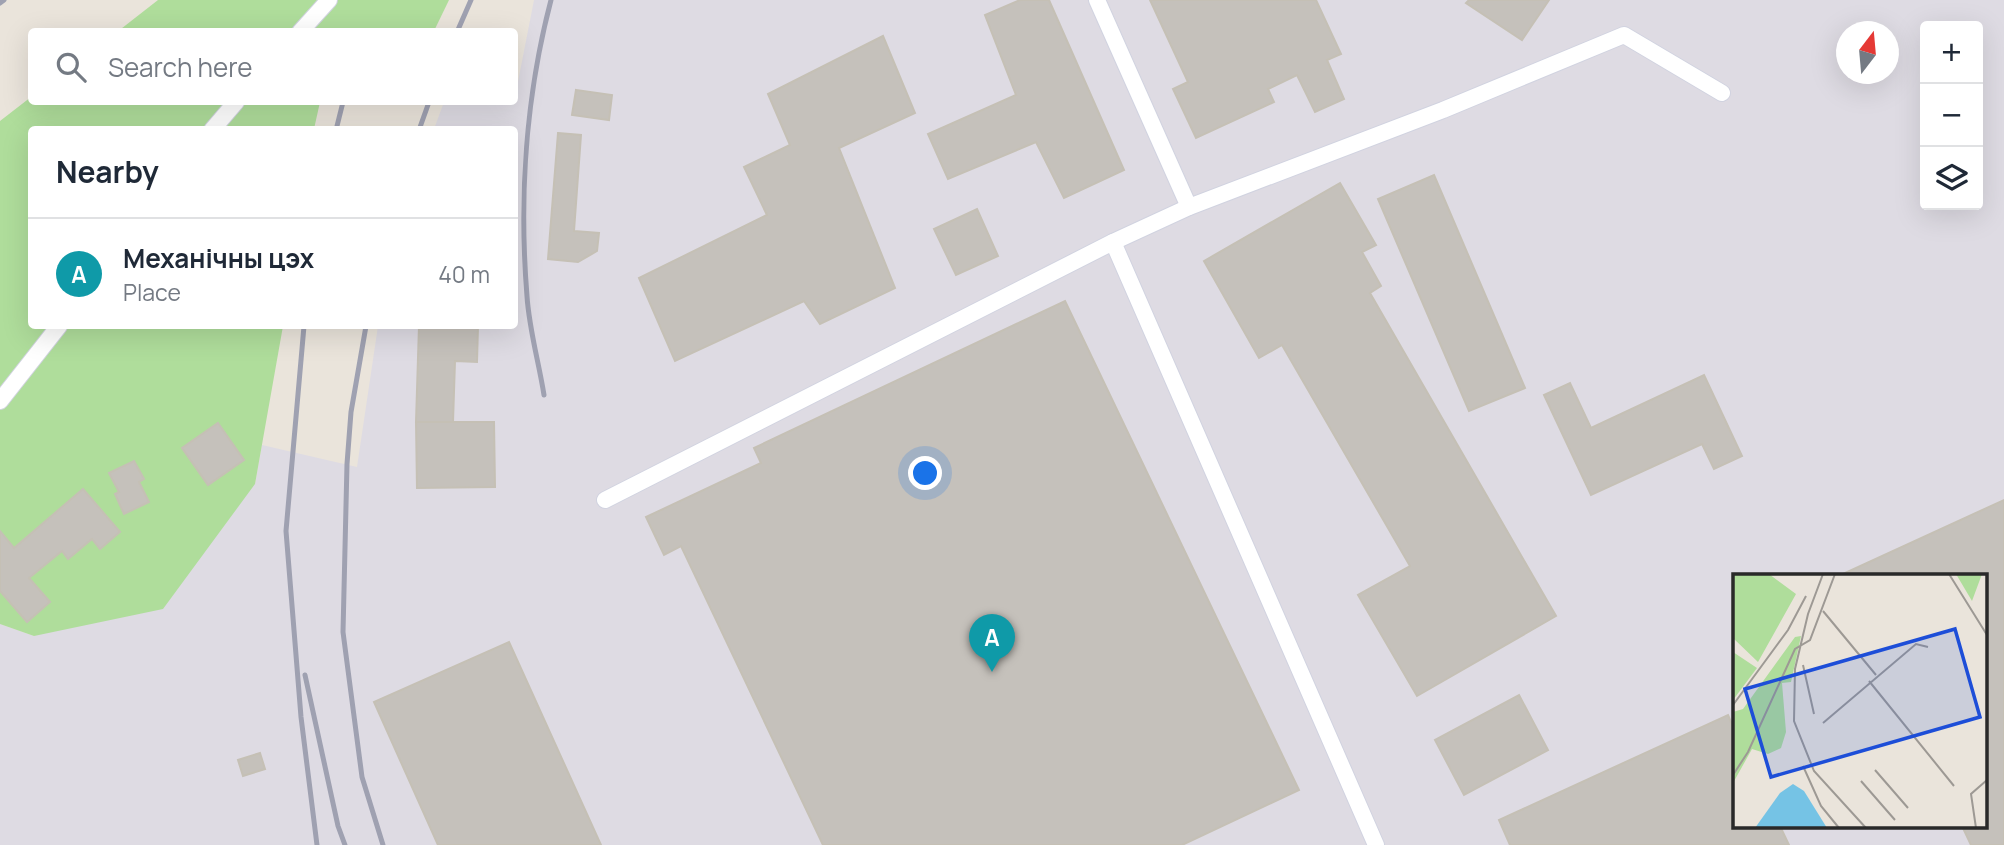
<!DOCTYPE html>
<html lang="en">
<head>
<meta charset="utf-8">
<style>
	:root { --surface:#fff; --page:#f2f2f3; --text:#1f2937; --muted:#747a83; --line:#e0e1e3; --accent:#0f766e }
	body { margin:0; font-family:Manrope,sans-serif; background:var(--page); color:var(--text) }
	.controls { position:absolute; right:21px; top:21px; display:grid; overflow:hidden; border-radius:7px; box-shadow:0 7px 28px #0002 }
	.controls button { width:63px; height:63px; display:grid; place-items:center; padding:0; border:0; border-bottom:2px solid var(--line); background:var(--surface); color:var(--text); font:35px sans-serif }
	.compass { position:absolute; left:1836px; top:21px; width:63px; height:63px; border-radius:50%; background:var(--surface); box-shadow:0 7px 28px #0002; rotate:16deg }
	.you { position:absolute; left:926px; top:474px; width:24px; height:24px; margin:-18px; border:5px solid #fff; border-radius:50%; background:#1a73e8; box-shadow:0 0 0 10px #1a73e833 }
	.badge { display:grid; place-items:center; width:46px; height:46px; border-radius:50%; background:var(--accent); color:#fff; font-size:23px; font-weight:700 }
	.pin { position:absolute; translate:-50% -58px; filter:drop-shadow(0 2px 4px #0008) }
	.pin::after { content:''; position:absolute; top:37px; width:24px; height:21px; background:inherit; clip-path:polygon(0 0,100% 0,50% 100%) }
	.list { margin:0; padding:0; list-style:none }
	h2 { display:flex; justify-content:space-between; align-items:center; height:91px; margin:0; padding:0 28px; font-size:30px }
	h2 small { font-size:23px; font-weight:400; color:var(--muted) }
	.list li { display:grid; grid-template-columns:46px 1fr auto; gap:21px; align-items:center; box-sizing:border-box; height:112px; padding:0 28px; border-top:2px solid var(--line) }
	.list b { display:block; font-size:26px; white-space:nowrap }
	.list p { margin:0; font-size:23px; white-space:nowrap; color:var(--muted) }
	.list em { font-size:23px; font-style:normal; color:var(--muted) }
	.icon { flex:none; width:38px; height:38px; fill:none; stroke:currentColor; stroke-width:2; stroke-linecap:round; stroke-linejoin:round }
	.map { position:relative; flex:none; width:2004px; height:845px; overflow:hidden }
	.search { position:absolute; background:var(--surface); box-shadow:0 7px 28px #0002; left:28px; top:28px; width:490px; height:77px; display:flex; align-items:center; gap:18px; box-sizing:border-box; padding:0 24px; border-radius:7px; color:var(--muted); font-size:26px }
	.panel { position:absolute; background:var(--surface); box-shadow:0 7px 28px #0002; left:28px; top:126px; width:490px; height:203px; border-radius:7px }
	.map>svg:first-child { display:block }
	.industrial { fill:#dedbe3; fill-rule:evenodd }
	.green { fill:#afdd9b }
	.building { fill:#c5c1bb; stroke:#c5c0b5; stroke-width:2 }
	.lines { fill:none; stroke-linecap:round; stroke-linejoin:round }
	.lane-casing { stroke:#d1d3e0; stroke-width:18 }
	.lane { stroke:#fff; stroke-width:16 }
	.rail { stroke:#9fa1b1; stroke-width:5 }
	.inset-road { fill:none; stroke:#9d9994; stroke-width:2 }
	.view { fill:#1d4ed8; fill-opacity:0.15; stroke:#1d4ed8; stroke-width:3.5 }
	.inset-edge { fill:none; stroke:#292929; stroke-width:3.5 }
</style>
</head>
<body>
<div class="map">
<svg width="2004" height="845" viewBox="0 0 2004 845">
	<rect width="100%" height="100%" fill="#eae4db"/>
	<path class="industrial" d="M 534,0 L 2004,0 L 2004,845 L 0,845 L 0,624 L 34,636 L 255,484 L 262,445 L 357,467 L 378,326 L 514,326 L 514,130 L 434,129 L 444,102 L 514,102 ZM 1925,26 L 1978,26 L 1978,205 L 1925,205 ZM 1846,32 L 1888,32 L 1888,74 L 1846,74 ZM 1734,576 L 1985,576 L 1985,826 L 1734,826 Z"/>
	<g class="green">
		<polygon points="158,0 449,0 434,31 117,32"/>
		<polygon points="31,97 32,102 320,102 314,129 32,130 32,326 283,326 255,484 163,609 34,636 0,624 0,121"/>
	</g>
	<g class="building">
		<polygon points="1020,0 1049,0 1124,170 1064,198 1036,142 948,179 928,134 1016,95 985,15"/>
		<polygon points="1150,0 1316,0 1341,54 1327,60 1344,99 1315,112 1297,75 1268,89 1274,102 1196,138 1173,89 1188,82"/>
		<polygon points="1469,0 1549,0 1522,40 1466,3"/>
		<polygon points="883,36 915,113 839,148 895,288 820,324 804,301 675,361 639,278 767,215 744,167 790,145 768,94"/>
		<polygon points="576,90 612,95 609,120 572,115"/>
		<polygon points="558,133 581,135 574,231 599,233 597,251 578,262 548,259"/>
		<polygon points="1434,175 1525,388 1469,411 1378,199"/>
		<polygon points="1340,183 1376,245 1362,252 1381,286 1370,293 1556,616 1417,696 1358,595 1410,566 1282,345 1259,358 1204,261"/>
		<polygon points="977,209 998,256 956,275 934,229"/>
		<polygon points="1065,301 1299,790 1182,845 823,845 681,546 664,555 646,517 761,463 754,448"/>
		<polygon points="419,326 478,326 477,362 455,361 453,422 416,422"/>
		<polygon points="1704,375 1742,456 1714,469 1702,444 1591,495 1544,395 1570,383 1591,428"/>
		<polygon points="416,422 494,422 495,487 417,488"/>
		<polygon points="218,423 244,460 208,485 182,448"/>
		<polygon points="134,461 144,479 139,482 149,502 124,514 115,494 119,492 109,473"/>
		<polygon points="83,489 120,532 100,549 92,539 68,559 62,551 29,578 50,602 27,622 0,591 0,531 14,548"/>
		<polygon points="2004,500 2004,845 1971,845 1962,826 1985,826 1985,576 1843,574"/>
		<polygon points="509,642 601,845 438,845 374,702"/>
		<polygon points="1519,695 1548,750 1464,795 1435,740"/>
		<polygon points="1728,715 1734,729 1734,826 1780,826 1789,845 1510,845 1499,820"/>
		<polygon points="260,753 265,769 243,776 238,760"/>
	</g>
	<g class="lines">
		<g class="lane-casing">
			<g id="lane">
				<polyline points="1097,0 1189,207"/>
				<polyline points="300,32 329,0"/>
				<polyline points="212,130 236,102"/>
				<polyline points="1113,242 1376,845"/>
				<polyline points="0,401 59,326"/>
				<polyline points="605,500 1113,242 1189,207 1443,110 1624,35 1722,93"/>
			</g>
		</g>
		<use href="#lane" class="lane"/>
		<g class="rail">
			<polyline points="0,3 4,0"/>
			<polyline points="457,32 471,0"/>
			<polyline points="336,130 343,102"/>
			<polyline points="419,130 429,102"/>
			<polyline points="304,326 286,531 301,717 317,845"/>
			<polyline points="366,326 351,412 347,464 343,632 362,777 383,845"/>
			<path d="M 544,395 C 539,363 529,329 527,296 C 519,198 526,95 551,0"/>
			<polyline points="305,675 338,826 345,845"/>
		</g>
	</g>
	<g transform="translate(1733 574)">
		<rect width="254" height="254" fill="#eae4db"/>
		<path d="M 0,0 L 36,0 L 63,20 L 25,88 L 0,64 ZM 223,0 L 249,0 L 239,27 ZM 68,62 L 58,108 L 49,109 L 53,158 L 48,174 L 35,180 L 19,175 L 0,209 L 0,138 L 10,135 L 62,63 ZM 0,78 L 24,94 L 0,126 Z" fill="#afdd9b"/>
		<path d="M 60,210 L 71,217 L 94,254 L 22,254 L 47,219 Z" fill="#75c3e5"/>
		<path class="inset-road" d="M 90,0 L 75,40 L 62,95 L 61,147 L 81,197 L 133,254M 216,0 L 254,61M 90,37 L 143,101M 70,91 L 81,140M 136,107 L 221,212M 0,131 L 55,56 L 73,22M 90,149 L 183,70 L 195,73M 70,192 L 88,232 L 106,254M 142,196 L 175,234M 0,201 L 15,178 L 62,75 L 77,66 L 102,0M 128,207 L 162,246M 243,254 L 238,220 L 254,206"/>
		<path class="view" d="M 222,55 L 247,143 L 38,203 L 12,115 Z"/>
		<rect width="254" height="254" class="inset-edge"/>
	</g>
</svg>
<div class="controls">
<button>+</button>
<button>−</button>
<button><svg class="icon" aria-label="layers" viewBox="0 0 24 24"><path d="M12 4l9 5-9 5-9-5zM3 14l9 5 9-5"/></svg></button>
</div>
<svg class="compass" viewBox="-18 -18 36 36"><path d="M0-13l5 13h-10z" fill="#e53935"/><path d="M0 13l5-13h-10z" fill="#747a83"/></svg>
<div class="you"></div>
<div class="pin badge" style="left:992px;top:672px;background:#0f9aa8">A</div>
<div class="search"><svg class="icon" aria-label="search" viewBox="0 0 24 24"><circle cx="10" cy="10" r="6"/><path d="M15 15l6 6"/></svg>Search here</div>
<section class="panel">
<h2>Nearby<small></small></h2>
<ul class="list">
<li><span class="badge" style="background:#0f9aa8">A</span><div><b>Механічны цэх</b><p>Place</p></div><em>40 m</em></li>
</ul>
</section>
</div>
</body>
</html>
